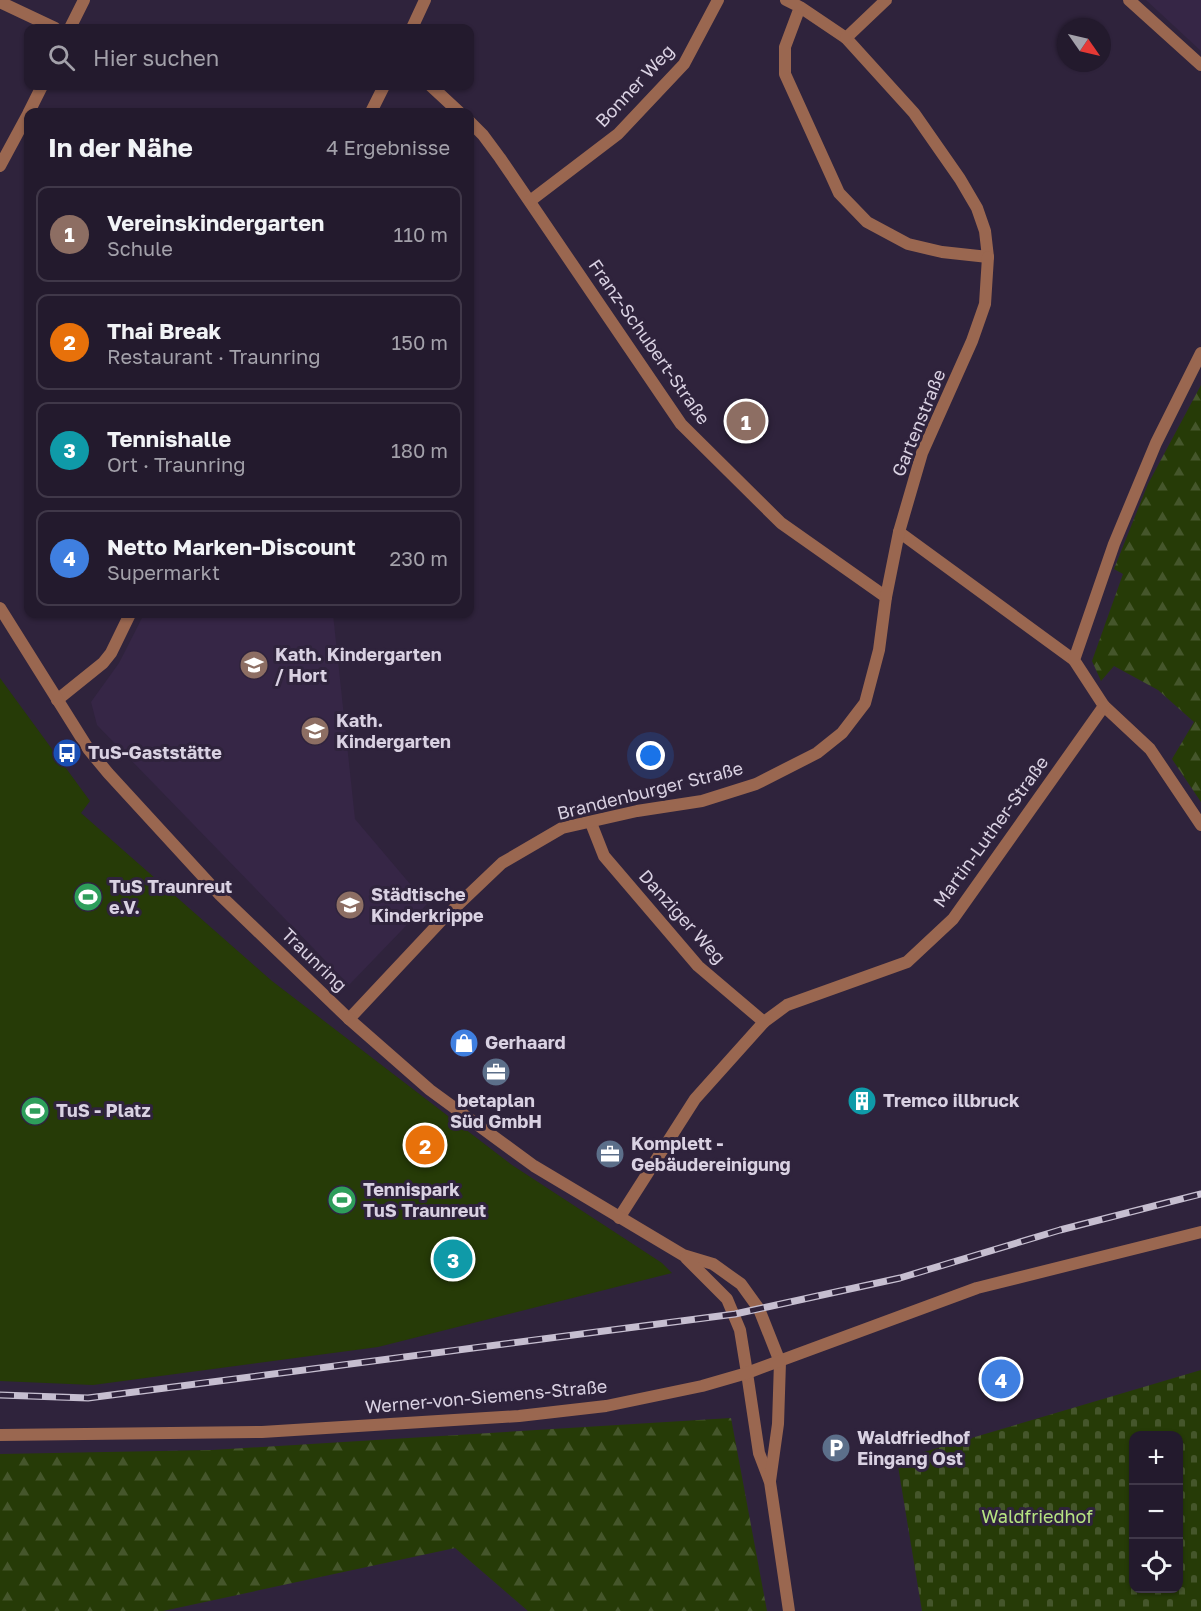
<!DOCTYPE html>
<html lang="de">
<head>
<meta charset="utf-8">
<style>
	:root { --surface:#231a2d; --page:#2b2335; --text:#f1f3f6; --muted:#a3a1aa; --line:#403849; --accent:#bca0f2 }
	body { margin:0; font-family:"Golos Text",sans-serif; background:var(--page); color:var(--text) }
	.controls { position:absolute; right:18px; bottom:18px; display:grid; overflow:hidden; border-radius:12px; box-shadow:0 2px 4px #0004 }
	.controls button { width:54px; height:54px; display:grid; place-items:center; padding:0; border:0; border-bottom:2px solid var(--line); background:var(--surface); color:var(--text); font:30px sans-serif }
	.compass { position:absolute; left:1057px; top:18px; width:54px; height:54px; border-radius:50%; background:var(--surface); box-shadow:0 2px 4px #0004; rotate:124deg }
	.you { position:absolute; left:651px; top:756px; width:21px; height:21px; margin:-15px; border:4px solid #fff; border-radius:50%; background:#1a73e8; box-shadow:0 0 0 9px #1a73e833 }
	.badge { display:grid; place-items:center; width:39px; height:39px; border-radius:50%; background:var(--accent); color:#fff; font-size:20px; font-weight:700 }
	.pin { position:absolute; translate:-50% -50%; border:3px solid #fff; box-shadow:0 2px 6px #0006 }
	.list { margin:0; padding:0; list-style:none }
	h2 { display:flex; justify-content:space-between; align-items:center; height:78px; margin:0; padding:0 24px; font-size:26px }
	h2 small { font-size:20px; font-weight:400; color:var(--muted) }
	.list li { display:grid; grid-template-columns:39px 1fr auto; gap:18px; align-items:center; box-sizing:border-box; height:96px; margin:0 12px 12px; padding:0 12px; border:2px solid var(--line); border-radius:12px }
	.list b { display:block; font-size:22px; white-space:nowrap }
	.list p { margin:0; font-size:20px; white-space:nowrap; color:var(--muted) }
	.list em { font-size:20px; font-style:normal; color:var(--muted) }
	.icon { flex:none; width:33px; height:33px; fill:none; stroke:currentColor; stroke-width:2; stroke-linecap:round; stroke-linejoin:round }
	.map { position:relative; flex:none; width:1201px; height:1611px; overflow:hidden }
	.search { position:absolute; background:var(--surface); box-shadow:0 2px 4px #0004; left:24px; top:24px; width:450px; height:66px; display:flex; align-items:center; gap:15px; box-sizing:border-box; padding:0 21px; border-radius:12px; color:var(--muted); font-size:22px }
	.panel { position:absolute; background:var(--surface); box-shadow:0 2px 4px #0004; left:24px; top:108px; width:450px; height:510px; border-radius:12px }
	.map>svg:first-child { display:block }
	.built { fill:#362646 }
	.forest { fill:url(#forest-firs) }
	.cemetery { fill:url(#cemetery-stones); fill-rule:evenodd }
	.pitch { fill:#263b07 }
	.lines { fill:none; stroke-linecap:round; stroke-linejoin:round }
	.minor { stroke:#9a6750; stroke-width:12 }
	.tertiary { stroke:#9a6750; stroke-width:12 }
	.rail-casing { stroke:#c6bed0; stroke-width:7 }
	.rail { stroke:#2f233c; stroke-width:4.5; stroke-dasharray:14; stroke-linecap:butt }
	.labels { text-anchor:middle; stroke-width:6; stroke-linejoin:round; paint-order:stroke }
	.street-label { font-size:18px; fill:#d9d1e2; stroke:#2f233c }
	.poi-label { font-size:18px; font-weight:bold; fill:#d9d1e2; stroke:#2f233c; text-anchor:start }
	.park-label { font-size:18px; fill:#b6e482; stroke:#2f233c }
</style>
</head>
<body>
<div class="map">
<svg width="1201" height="1611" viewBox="0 0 1201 1611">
	<defs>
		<pattern id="forest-firs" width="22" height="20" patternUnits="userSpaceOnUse" patternTransform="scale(1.5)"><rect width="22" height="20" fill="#263b07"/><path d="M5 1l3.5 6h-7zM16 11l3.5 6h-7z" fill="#45562b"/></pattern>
		<pattern id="cemetery-stones" width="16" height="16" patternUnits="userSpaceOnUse" patternTransform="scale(1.5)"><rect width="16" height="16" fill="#263b07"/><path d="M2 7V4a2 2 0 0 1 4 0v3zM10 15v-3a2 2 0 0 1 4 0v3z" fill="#45562b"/></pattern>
	</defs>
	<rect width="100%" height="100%" fill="#2f233c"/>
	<g class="built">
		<polygon points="1146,0 1201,0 1201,51"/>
		<polygon points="144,614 333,614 355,819 427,904 349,985 97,725 91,702 119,663"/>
	</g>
	<g class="forest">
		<polygon points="1201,385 1201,802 1172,759 1194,722 1158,690 1114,666 1101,681 1092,661 1123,574 1114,569 1148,484"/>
		<polygon points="731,1418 767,1611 528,1611 455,1548 163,1611 0,1611 0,1454 212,1450"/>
	</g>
	<path class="cemetery" d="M 1201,1370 L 1201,1611 L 922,1611 L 897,1460 ZM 1134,1436 L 1178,1436 L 1178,1588 L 1134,1588 Z"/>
	<polygon class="pitch" points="0,678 90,801 81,813 272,981 512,1165 662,1263 672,1273 378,1347 93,1385 0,1381"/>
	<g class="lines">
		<g class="minor">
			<polyline points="786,0 800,7 846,38 914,113 960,179 977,208 985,231 988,257 942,252 908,244 867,222 839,193 785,74 785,47 800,7"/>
			<polyline points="1129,0 1201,65"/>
			<polyline points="0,2 55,28"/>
			<polyline points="70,28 84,0"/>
			<polyline points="412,28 425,0"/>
			<polyline points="846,38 886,0"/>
			<polyline points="431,86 459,112"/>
			<polyline points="29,112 42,86"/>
			<polyline points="371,112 384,86"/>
			<polyline points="470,122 483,135 500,158 681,424 781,523 886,597"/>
			<polyline points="0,166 28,114"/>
			<polyline points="530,201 618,134 684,64 718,0"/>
			<polyline points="899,532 1074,660"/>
			<polyline points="57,700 103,663 111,653 130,614"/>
			<polyline points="1104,706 1150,749 1201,825"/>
			<polyline points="591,823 604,856 698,966 764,1022"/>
			<polyline points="349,1019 440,922 502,863 562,828 637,811 702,801 756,784 817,753 842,733 865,703 879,650 886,597 899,532 922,453 972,341 985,304 988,257"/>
			<polyline points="619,1218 695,1099 764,1022 787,1005 907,962 953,919 1104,706 1074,660 1114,544 1156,443 1201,353"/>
			<polyline points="747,1373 759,1453 770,1482 789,1611"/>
			<polyline points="770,1481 778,1424 780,1362"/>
		</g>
		<g class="tertiary">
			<polyline points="0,608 89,750 108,773 220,895 349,1019 430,1090 534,1166 683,1255 713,1264 741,1284 759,1309 780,1362"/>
			<polyline points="686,1258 727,1299 740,1330 747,1373"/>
			<polyline points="0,1435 262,1432 519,1416 606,1406 702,1386 747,1373 977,1288 1201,1232"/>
		</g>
		<g class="rail-casing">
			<polyline id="rail" points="0,1395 88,1398 735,1314 900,1278 1060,1230 1201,1194"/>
		</g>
		<use href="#rail" class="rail"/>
	</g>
	<defs>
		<g id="school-disc" transform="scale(1.5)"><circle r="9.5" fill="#8d6e63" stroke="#2f233c"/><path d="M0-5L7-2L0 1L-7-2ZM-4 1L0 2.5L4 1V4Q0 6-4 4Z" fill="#fff"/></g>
		<g id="bus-disc" transform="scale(1.5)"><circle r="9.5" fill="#1a4fb4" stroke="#2f233c"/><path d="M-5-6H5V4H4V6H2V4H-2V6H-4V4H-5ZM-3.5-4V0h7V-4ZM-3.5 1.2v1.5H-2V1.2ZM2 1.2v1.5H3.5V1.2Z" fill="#fff"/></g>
		<g id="stadium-disc" transform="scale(1.5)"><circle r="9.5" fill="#2e9e5b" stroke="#2f233c"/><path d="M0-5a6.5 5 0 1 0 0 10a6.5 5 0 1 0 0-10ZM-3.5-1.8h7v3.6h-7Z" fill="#fff"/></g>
		<g id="shop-disc" transform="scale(1.5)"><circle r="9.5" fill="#3f7fe0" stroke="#2f233c"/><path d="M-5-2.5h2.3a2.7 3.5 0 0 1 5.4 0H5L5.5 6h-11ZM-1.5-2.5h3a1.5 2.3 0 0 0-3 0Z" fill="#fff"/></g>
		<g id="office-disc" transform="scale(1.5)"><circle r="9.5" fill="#5c6f8a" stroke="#2f233c"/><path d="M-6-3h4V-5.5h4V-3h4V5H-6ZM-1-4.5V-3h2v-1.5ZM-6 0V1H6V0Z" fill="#fff"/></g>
		<g id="building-disc" transform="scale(1.5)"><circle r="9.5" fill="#0f9aa8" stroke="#2f233c"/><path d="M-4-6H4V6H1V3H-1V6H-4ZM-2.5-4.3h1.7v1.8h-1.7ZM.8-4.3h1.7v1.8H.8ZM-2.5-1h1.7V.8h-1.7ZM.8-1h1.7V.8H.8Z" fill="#fff"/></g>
		<g id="parking-disc" transform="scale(1.5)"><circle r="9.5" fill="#5c6f8a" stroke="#2f233c"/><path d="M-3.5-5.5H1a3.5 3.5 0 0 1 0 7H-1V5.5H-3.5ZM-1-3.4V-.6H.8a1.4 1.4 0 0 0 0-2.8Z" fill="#fff"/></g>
	</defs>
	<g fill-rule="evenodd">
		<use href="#school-disc" x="254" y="665"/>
		<use href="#school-disc" x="315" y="731"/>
		<use href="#bus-disc" x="67" y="753"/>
		<use href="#stadium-disc" x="88" y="897"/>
		<use href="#school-disc" x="350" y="905"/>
		<use href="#shop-disc" x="464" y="1043"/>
		<use href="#office-disc" x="496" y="1072"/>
		<use href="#building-disc" x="862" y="1101"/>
		<use href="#stadium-disc" x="35" y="1111"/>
		<use href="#office-disc" x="610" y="1154"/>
		<use href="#stadium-disc" x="342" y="1200"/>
		<use href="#parking-disc" x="836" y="1448"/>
	</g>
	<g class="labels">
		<g class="street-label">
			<text transform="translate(635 86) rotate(-47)" y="6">Bonner Weg</text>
			<text transform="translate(649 342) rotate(55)" y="6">Franz-Schubert-Straße</text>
			<text transform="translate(919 423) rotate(-68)" y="6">Gartenstraße</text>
			<text transform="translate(650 791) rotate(-14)" y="6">Brandenburger Straße</text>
			<text transform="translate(991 832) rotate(-54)" y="6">Martin-Luther-Straße</text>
			<text transform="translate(682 917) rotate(48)" y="6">Danziger Weg</text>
			<text transform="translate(314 960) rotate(44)" y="6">Traunring</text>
			<text transform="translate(486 1397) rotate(-5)" y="6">Werner-von-Siemens-Straße</text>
		</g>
		<g class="poi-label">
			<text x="275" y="661">Kath. Kindergarten<tspan x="275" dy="21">/ Hort</tspan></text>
			<text x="336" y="727">Kath.<tspan x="336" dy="21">Kindergarten</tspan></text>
			<text x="88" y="759">TuS-Gaststätte</text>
			<text x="109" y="893">TuS Traunreut<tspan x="109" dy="21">e.V.</tspan></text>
			<text x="371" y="901">Städtische<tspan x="371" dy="21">Kinderkrippe</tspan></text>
			<text x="485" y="1049">Gerhaard</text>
			<text x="496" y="1107" text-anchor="middle">betaplan<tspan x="496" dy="21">Süd GmbH</tspan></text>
			<text x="883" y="1107">Tremco illbruck</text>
			<text x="56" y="1117">TuS - Platz</text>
			<text x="631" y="1150">Komplett -<tspan x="631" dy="21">Gebäudereinigung</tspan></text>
			<text x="363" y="1196">Tennispark<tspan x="363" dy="21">TuS Traunreut</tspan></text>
			<text x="857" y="1444">Waldfriedhof<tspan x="857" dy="21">Eingang Ost</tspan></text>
		</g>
		<g class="park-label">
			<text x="1037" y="1523">Waldfriedhof</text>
		</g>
	</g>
</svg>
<div class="controls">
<button>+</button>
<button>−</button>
<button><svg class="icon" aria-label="locate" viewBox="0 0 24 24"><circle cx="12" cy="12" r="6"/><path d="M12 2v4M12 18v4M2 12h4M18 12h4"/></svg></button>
</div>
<svg class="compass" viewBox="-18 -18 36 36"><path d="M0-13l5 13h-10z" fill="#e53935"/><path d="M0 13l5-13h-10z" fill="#a3a1aa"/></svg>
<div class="you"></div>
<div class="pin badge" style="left:746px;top:421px;background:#8d6e63">1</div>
<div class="pin badge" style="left:425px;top:1145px;background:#e8710a">2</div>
<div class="pin badge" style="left:453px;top:1259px;background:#0f9aa8">3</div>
<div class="pin badge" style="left:1001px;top:1379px;background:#3f7fe0">4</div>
<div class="search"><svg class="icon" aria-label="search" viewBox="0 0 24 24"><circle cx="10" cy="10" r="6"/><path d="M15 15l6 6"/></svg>Hier suchen</div>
<section class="panel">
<h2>In der Nähe<small>4 Ergebnisse</small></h2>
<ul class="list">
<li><span class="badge" style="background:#8d6e63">1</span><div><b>Vereinskindergarten</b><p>Schule</p></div><em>110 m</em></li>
<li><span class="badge" style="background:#e8710a">2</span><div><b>Thai Break</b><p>Restaurant · Traunring</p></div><em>150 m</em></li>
<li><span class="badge" style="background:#0f9aa8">3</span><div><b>Tennishalle</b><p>Ort · Traunring</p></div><em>180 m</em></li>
<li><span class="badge" style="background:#3f7fe0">4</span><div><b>Netto Marken-Discount</b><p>Supermarkt</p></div><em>230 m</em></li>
</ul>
</section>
</div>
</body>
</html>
